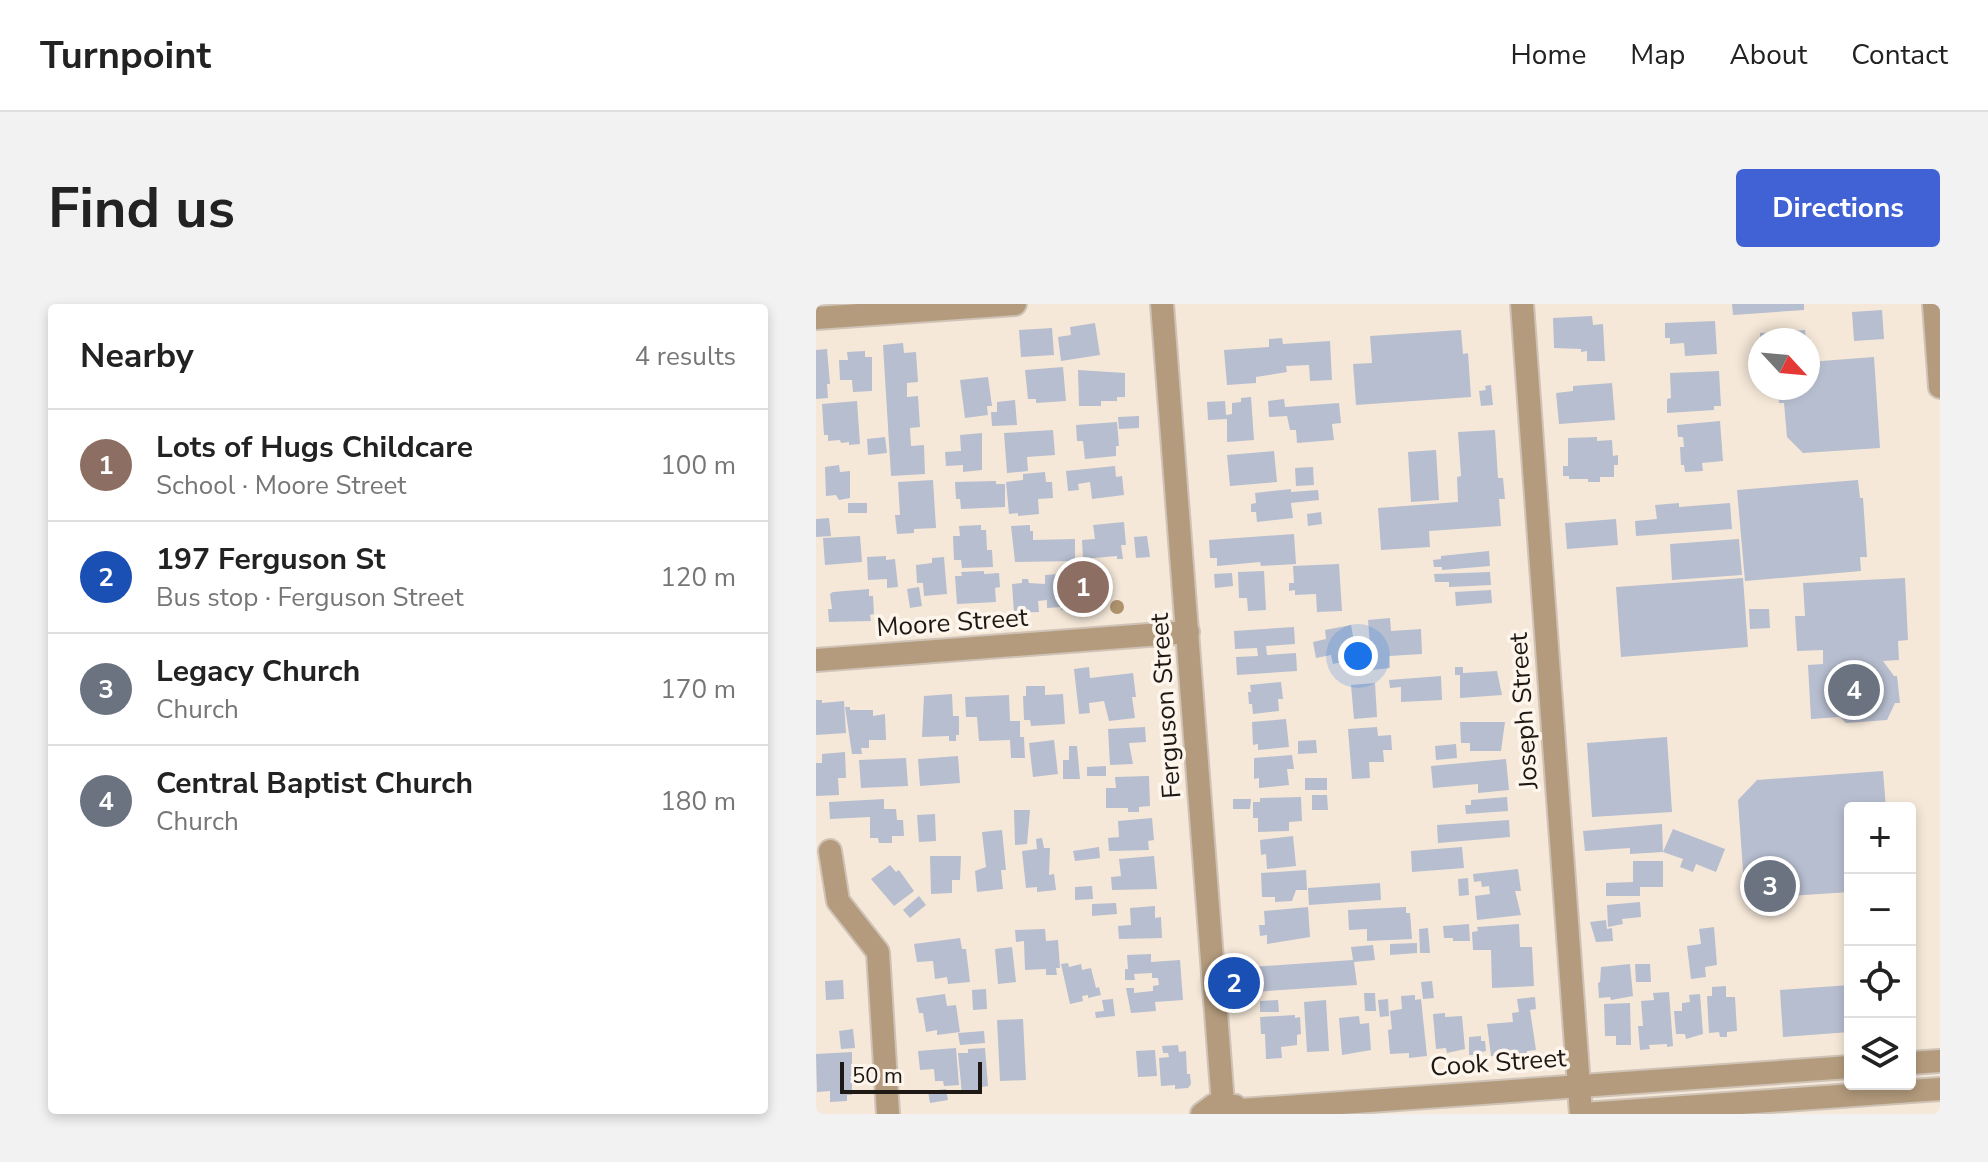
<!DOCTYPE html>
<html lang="en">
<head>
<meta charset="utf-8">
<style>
	:root { --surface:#fff; --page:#f2f2f2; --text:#222; --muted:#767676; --line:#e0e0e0; --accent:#4162d5 }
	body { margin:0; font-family:"Nunito Sans",sans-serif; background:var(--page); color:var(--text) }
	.controls { position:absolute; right:24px; bottom:24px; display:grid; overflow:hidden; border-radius:8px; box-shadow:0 4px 12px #0003 }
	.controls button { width:72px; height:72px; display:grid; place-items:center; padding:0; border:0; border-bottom:2px solid var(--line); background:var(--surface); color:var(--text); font:40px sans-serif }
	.compass { position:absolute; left:932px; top:24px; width:72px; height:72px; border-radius:50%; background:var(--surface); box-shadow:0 4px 12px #0003; rotate:116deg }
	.scale { position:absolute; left:24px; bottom:20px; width:142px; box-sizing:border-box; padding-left:8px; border:4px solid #1e1914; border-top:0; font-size:22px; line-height:28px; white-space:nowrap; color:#1e1914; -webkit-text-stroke:6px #fef6ed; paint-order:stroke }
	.you { position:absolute; left:542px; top:352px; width:28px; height:28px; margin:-20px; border:6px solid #fff; border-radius:50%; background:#1a73e8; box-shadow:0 0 0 12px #1a73e833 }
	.badge { display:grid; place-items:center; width:52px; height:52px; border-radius:50%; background:var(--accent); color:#fff; font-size:26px; font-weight:700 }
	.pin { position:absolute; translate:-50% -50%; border:4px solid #fff; box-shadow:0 2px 8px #0006 }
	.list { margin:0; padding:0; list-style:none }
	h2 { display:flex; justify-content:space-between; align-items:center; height:104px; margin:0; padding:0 32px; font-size:34px }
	h2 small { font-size:26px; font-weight:400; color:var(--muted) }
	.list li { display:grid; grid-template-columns:52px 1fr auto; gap:24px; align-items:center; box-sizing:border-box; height:112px; padding:0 32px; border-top:2px solid var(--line) }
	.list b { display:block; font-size:30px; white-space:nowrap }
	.list p { margin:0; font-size:26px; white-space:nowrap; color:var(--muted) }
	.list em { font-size:26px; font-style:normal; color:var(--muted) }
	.icon { flex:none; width:44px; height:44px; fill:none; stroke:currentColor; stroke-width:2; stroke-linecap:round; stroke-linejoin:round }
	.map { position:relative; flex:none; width:1124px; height:810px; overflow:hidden; border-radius:8px }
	header { display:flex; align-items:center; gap:48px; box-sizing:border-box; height:112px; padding:0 40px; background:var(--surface); border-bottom:2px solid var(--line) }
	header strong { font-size:38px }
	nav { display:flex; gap:44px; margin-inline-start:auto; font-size:28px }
	.intro { display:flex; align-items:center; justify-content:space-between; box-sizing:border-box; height:192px; padding:0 48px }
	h1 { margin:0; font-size:56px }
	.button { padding:20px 36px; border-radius:8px; background:var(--accent); color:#fff; font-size:28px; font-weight:700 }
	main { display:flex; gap:48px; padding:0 48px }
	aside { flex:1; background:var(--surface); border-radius:8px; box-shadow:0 4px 12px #0003 }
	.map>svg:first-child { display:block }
	.building { fill:#b7becf }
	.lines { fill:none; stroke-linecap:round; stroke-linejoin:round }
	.minor-casing { stroke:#cec3b6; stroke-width:26 }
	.minor { stroke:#b49b7d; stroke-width:22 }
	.tree { fill:#ae936d }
	.labels { text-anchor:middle; stroke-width:7; stroke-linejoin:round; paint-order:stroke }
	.street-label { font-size:26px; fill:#1e1914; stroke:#fef6ed }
</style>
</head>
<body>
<header>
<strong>Turnpoint</strong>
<nav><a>Home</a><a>Map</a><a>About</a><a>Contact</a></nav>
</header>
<div class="intro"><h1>Find us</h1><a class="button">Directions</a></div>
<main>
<aside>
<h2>Nearby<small>4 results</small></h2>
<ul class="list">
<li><span class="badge" style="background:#8d6e63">1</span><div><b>Lots of Hugs Childcare</b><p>School · Moore Street</p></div><em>100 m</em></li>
<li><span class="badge" style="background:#1a4fb4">2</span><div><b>197 Ferguson St</b><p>Bus stop · Ferguson Street</p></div><em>120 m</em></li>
<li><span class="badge" style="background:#6b7280">3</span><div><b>Legacy Church</b><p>Church</p></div><em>170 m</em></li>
<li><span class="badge" style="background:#6b7280">4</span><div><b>Central Baptist Church</b><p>Church</p></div><em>180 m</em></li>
</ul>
</aside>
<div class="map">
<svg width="1124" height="810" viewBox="0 0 1124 810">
	<rect width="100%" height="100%" fill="#f5e8d9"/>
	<g class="building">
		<polygon points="916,0 988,0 988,6 917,11"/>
		<polygon points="1066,6 1068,35 1038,37 1036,8"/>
		<polygon points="776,12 777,21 787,20 789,57 771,57 771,47 765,48 765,45 738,44 737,14"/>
		<polygon points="899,17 901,50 869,52 868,39 854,40 854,34 849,34 849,19"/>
		<polygon points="279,19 284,51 245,57 242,33 255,31 254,23"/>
		<polygon points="236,24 238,51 205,53 203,26"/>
		<polygon points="645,26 647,50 652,49 655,93 540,101 537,60 556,59 554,32"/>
		<polygon points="989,26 990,36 944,36 944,29"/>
		<polygon points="466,34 467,40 514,37 516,76 494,77 493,61 470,62 471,68 440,73 440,79 411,81 408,46 453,43 453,35"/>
		<polygon points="87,39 88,49 100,48 102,78 91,79 91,93 102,92 104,123 94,124 95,142 108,141 109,170 75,172 67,41"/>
		<polygon points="11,45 14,80 11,80 12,94 0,95 0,46"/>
		<polygon points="49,47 49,53 56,53 56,87 37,88 36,76 24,76 23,56 32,56 31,48"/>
		<polygon points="1058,53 1064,144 987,149 971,133 968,99 963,99 962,84 992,84 992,58"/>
		<polygon points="247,63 250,97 220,99 220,95 212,95 209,66"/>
		<polygon points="262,66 309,69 309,93 301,93 301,97 285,97 285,102 263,102"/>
		<polygon points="903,67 905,102 898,102 898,106 851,109 851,95 855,94 854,69"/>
		<polygon points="172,73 176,102 171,102 172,111 149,114 144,76"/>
		<polygon points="796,79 799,116 743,120 740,89 757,87 757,82"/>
		<polygon points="675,81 677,101 665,102 663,87 670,86 669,82"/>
		<polygon points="435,93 438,136 411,138 411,115 392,116 391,98 409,97 410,111 416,110 416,99 425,98 425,94"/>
		<polygon points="468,95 469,103 523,99 525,119 516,120 518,136 481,139 480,126 474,126 471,112 453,113 452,97"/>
		<polygon points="199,96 201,121 176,122 175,108 181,108 181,98"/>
		<polygon points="41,97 44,140 33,141 33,138 25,139 24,136 12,137 12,131 8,131 6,100"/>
		<polygon points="323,112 323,124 303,125 302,113"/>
		<polygon points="904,117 907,157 886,159 887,167 869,168 868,161 865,161 864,143 868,143 867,133 862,133 861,121"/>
		<polygon points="301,118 303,142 300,142 300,152 269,155 267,137 261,137 260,121"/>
		<polygon points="237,126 239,151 211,153 212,167 191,169 188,129"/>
		<polygon points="679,126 682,174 687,174 689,195 683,195 685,222 613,227 614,243 565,246 562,204 642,198 641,173 645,172 642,128"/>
		<polygon points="166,129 166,166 147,168 147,161 130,162 129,148 145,147 144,131"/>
		<polygon points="69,133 71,149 52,151 51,135"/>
		<polygon points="781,133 781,137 796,136 797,152 802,151 802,161 798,161 798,173 784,173 784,178 772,178 772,175 753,175 753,172 747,172 747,162 752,162 752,134"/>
		<polygon points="620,146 623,196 595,198 592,148"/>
		<polygon points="458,147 461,178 414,182 411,151"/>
		<polygon points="23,161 24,168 34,167 34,194 23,196 20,191 10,192 9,163"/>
		<polygon points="299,162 300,173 306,172 308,191 276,195 274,178 262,180 263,186 252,187 250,167"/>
		<polygon points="497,163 498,181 480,182 479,164"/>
		<polygon points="229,168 230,178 236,178 237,194 222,195 223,210 202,212 202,209 193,210 190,178 207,176 207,170"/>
		<polygon points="117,176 120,224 98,225 98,229 81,230 79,211 84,211 82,178"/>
		<polygon points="1042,176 1044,194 1047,194 1051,253 1044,253 1045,267 929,277 921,186"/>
		<polygon points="180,177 180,180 189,180 189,203 145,205 144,195 140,195 139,178"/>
		<polygon points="475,185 475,188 502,186 503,196 475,199 477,214 441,218 440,208 435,208 435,200 440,199 439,189"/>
		<rect x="32" y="199" width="19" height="10"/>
		<polygon points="863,199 863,203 914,199 916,225 820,232 819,217 841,215 839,201"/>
		<polygon points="505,208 506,220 492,222 491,210"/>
		<polygon points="13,214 15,232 0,233 0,215"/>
		<polygon points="800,215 802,241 751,245 749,219"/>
		<polygon points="308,218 310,241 305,241 307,255 301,255 301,252 267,255 266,236 279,235 277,221"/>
		<polygon points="165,221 165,226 170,226 171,246 176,246 177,263 146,264 145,256 138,256 137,232 144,232 143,222"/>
		<polygon points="214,221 214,227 217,227 217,236 259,235 259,257 199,258 195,222"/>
		<polygon points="478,230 480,260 445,262 444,258 401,262 401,254 394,254 393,236"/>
		<polygon points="44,232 46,258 9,261 7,234"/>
		<polygon points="331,232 334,253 320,254 318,233"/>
		<polygon points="923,235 926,271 856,276 854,240"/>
		<polygon points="673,247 674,262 626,266 626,263 618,263 617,256 625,255 625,252"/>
		<polygon points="70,252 70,256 79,255 82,283 71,284 71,275 52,276 51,253"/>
		<polygon points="128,253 131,290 108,292 107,279 101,279 100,261 116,259 116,254"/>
		<polygon points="523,260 526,307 501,308 500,290 479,291 479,286 473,287 473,279 478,279 477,262"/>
		<polygon points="168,267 168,270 183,269 184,283 179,284 180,298 141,300 139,272 146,272 145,268"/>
		<polygon points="448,267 450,306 432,307 431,294 423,294 422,268"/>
		<polygon points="274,268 275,288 272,288 273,301 245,306 245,303 231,304 231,296 222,297 223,308 198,309 196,280 206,279 206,275 212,275 213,279 229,280 229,271"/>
		<polygon points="674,268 675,281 633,283 633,278 619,278 618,270"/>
		<polygon points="416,269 417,282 399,284 398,270"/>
		<polygon points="927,274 932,343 805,353 800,283"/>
		<polygon points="1089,274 1092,336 1082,337 1083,356 1067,357 1078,372 1081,372 1084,399 1079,399 1071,416 1030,419 1024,413 995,415 992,361 1007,360 1007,346 981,347 979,312 989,312 987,279"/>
		<polygon points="103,283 106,302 94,304 91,285"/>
		<polygon points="53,285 53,292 57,292 58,310 54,311 55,317 13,318 12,305 16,305 14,290 17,288"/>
		<polygon points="675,286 676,299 640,302 639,288"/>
		<polygon points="933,305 953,305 954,324 934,325"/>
		<polygon points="574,314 575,327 605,325 606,350 573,352 574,364 556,366 552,316"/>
		<polygon points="535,321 541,355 517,360 515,351 500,354 497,338 510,335 509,326"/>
		<polygon points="478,323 479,340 450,342 451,351 480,349 481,367 421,371 420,353 442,352 441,344 419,345 418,327"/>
		<polygon points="273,363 274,374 317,369 320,393 316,393 319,414 293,417 288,397 273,399 274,409 263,410 258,365"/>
		<polygon points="639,363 647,363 647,369 681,367 686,391 644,394 644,371 639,371"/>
		<polygon points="625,372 626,396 585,398 585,383 574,384 573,376"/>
		<polygon points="465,378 467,395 462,395 463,407 437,410 436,400 433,400 432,388 435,388 434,381"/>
		<polygon points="559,379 561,413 538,415 535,381"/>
		<polygon points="210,382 229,382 229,391 247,390 249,420 215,422 214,416 208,416 207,392 210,392"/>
		<polygon points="136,390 137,412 143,412 143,431 140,431 140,437 133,437 133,432 106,433 108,392"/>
		<polygon points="193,391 194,417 204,417 204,433 208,433 209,454 195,454 194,436 163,437 161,413 150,413 149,393"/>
		<polygon points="0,396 6,396 6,399 28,397 30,429 0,431"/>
		<polygon points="29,403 34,403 34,406 57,406 57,412 69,410 70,436 53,436 53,444 45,444 46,450 36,450"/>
		<polygon points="470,415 473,443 442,446 442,440 437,441 436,418"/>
		<polygon points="644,418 689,418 685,447 654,447 654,439 645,439"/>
		<polygon points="329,423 330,438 313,439 317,460 294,461 292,425"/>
		<polygon points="561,423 562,432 575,431 576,446 567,446 568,458 553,458 554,474 536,475 532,425"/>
		<polygon points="851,433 856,508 776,513 771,439"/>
		<polygon points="238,436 242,470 217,473 213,439"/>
		<polygon points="500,436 501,449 482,450 482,437"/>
		<polygon points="640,440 641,454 620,456 619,442"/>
		<polygon points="253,442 261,442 264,475 247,475 247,456 253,456"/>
		<polygon points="29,448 30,474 22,474 23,491 0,492 0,459 6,459 6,450"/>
		<polygon points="476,451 478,465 471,465 473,481 443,484 443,474 438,475 438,454"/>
		<polygon points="142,452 144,479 104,482 102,455"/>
		<polygon points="90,454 92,482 45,484 43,456"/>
		<polygon points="690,455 693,486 662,489 662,480 617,484 615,462"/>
		<polygon points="290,462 290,472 271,472 271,463"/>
		<polygon points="1067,467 1070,504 1034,504 1034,588 929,595 922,496 941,476"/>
		<polygon points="333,472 334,502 323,503 323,508 312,508 312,504 290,504 290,484 300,484 299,473"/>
		<rect x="489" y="474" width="22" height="12"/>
		<polygon points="496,491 511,491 512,506 496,506"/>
		<polygon points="485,493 486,517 473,518 473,527 442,528 442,514 437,514 437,498 444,498 444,494"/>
		<polygon points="691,493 692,507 650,510 649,501 655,501 655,496"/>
		<polygon points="68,495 68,505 80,505 81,516 87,516 88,532 76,532 76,539 63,539 62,534 54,534 54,513 14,515 13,498"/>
		<polygon points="417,495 435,495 434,505 417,505"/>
		<polygon points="198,506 214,506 211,540 199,541"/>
		<polygon points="119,510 120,537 103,538 101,511"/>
		<polygon points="336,514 338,536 332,537 333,546 293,547 292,534 303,533 302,517"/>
		<polygon points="693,516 694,533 622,539 621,521"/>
		<polygon points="846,520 847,548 857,525 909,545 900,568 880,560 877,568 864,563 867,555 847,548 814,550 814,544 769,547 767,527"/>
		<polygon points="186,526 190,566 185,566 187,585 161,588 159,567 170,563 166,528"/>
		<polygon points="477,532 480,562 451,565 450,550 445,551 444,536"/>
		<polygon points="226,534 228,544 234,544 233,571 238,570 240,586 221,588 221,583 210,584 206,547 221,545 220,535"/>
		<polygon points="283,543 284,554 259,557 257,547"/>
		<polygon points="646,543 648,564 596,568 595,547"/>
		<polygon points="114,552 145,552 144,576 136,576 136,589 115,590"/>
		<polygon points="338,552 341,585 296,586 295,573 305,572 303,555"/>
		<polygon points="817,557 847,557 847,583 824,583 824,592 790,592 790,579 817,578"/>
		<polygon points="74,561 80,568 83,566 98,587 78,602 55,575"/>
		<polygon points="702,565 705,587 699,587 705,611 661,616 659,592 674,590 673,582 666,583 665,577 658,578 657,570"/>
		<polygon points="490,566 491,586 480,586 476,597 459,598 459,593 446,593 445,569"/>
		<polygon points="652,574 653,591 643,592 642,575"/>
		<polygon points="564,579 565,596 493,601 492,584"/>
		<polygon points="276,582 277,595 259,596 259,583"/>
		<polygon points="103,592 110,601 94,614 87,606"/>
		<polygon points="824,598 825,613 806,615 807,620 792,623 791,601"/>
		<polygon points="300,599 301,610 276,612 276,600"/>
		<polygon points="339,602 339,614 345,613 346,634 303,635 302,622 315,621 314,604"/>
		<polygon points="492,603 494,633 451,640 451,631 444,632 443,621 449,621 448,607"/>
		<polygon points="590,603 590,609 594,609 596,635 551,637 551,625 533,626 532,606"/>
		<polygon points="790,616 791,625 796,624 797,637 780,638 774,618"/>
		<polygon points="653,620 654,637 637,637 637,634 628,634 627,622"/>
		<polygon points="703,620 704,643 716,643 718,682 676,684 675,646 657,646 656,628 662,627 661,623"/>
		<polygon points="898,623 901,661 889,663 890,673 875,675 871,642 885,640 883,625"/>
		<polygon points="612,624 614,649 604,649 603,625"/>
		<polygon points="229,625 230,637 242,636 244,664 240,664 241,671 230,671 230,665 209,666 208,637 200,638 199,626"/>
		<polygon points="144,634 146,645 150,645 154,678 132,680 131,673 119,675 117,657 101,658 98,640"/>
		<polygon points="601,639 601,649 574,651 574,640"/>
		<polygon points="557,641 559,656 538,658 541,681 437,688 434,663 537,656 535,643"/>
		<polygon points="196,643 200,678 182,680 179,645"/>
		<polygon points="335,650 335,658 364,656 367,696 339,698 340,707 315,709 310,684 318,684 318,689 337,687 337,682 343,681 342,674 336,674 336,669 318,670 319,676 309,676 309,665 312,665 311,651"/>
		<polygon points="252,659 253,663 265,660 266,666 275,664 280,684 283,683 285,691 272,694 272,691 266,692 267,697 254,700 245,660"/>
		<polygon points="814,660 817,692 795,696 794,693 783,694 782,679 784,678 785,663"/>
		<polygon points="819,660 834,660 835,678 820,678"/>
		<polygon points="27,676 28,695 10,696 9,677"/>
		<polygon points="616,677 618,694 607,695 605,678"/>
		<polygon points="1034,681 1034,728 967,733 964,686"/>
		<polygon points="910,682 910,693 919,693 921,727 911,728 911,733 904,733 903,728 893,729 891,692 896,692 896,683"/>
		<polygon points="170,685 171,705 157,706 156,686"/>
		<polygon points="853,688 857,742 851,743 851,740 833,741 834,745 824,746 822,722 827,722 825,697 838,696 837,689"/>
		<polygon points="548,689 559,689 560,707 549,707"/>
		<polygon points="129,690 131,702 140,701 144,728 121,731 121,726 110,728 107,709 103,709 100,694"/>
		<polygon points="884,690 887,730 870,735 869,730 860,730 858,707 866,707 866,699 874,698 873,691"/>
		<polygon points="599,691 599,696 605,695 611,752 593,754 593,749 574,750 572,726 576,725 574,707 586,705 585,692"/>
		<polygon points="719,693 720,705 714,706 720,746 711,747 711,751 675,752 671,720 697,718 696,709 703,708 701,695"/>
		<polygon points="297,695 299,712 280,714 279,708 288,707 286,696"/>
		<polygon points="572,695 573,712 564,713 562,696"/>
		<polygon points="462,696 463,708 444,708 444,697"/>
		<polygon points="510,696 513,747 491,748 488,698"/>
		<polygon points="814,699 815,741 800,741 800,732 789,732 788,700"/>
		<polygon points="629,709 629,713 646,712 649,745 631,749 630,744 620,745 617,710"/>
		<polygon points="479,711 479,714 484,713 485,730 481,731 481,741 465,743 466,754 450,755 449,730 445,730 444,713"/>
		<polygon points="543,712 544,720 553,719 555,746 526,751 523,714"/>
		<polygon points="207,715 210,776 184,777 181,716"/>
		<polygon points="37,725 39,744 25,745 23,727"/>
		<polygon points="168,727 169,739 144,741 142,729"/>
		<polygon points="665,732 665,737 669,737 670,747 665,748 665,751 653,751 653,733"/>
		<polygon points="362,741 363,748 370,747 371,770 374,770 375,780 372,784 359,785 359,781 345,782 343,754 353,753 352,749 347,749 346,742"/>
		<polygon points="140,744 143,781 128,782 127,777 119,777 118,765 104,766 102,747"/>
		<polygon points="169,744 172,782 166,783 166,788 146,790 142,749 152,749 152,745"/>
		<polygon points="339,746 341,772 322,773 320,747"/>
		<polygon points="36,748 36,791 31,791 31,797 14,798 14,787 1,788 0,750"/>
		<polygon points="130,785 132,796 114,799 112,787"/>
	</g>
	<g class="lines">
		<g class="minor-casing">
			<g id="minor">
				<polyline points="346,0 407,800"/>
				<polyline points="706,0 765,810"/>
				<polyline points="1118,0 1124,83"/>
				<polyline points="0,14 199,0"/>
				<polyline points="0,356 372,328"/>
				<polyline points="14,547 22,597 62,648 72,810"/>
				<polyline points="1094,759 1124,757"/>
				<polyline points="426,806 1034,763"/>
				<polyline points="386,810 398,801 419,802"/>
				<polyline points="768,810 1124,785"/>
			</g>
		</g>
		<use href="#minor" class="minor"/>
	</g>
	<circle class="tree" cx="301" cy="303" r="7"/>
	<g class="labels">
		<g class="street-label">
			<text transform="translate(136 318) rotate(-4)" y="9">Moore Street</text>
			<text transform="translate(349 402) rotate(-94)" y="9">Ferguson Street</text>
			<text transform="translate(707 407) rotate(-94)" y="9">Joseph Street</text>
			<text transform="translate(682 758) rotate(-4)" y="9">Cook Street</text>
		</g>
	</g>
</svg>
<div class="controls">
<button>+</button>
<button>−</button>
<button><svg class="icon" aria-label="locate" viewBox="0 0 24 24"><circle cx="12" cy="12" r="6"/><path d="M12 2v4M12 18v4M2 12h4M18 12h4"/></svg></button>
<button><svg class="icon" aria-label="layers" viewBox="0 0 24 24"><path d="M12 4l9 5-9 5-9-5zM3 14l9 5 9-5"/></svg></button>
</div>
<svg class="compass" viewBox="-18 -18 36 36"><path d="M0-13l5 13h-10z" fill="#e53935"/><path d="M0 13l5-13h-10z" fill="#767676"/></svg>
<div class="scale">50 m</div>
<div class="you"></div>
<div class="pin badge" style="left:267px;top:283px;background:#8d6e63">1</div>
<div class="pin badge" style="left:418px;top:679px;background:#1a4fb4">2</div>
<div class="pin badge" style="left:954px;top:582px;background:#6b7280">3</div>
<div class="pin badge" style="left:1038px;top:386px;background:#6b7280">4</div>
</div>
</main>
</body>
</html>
